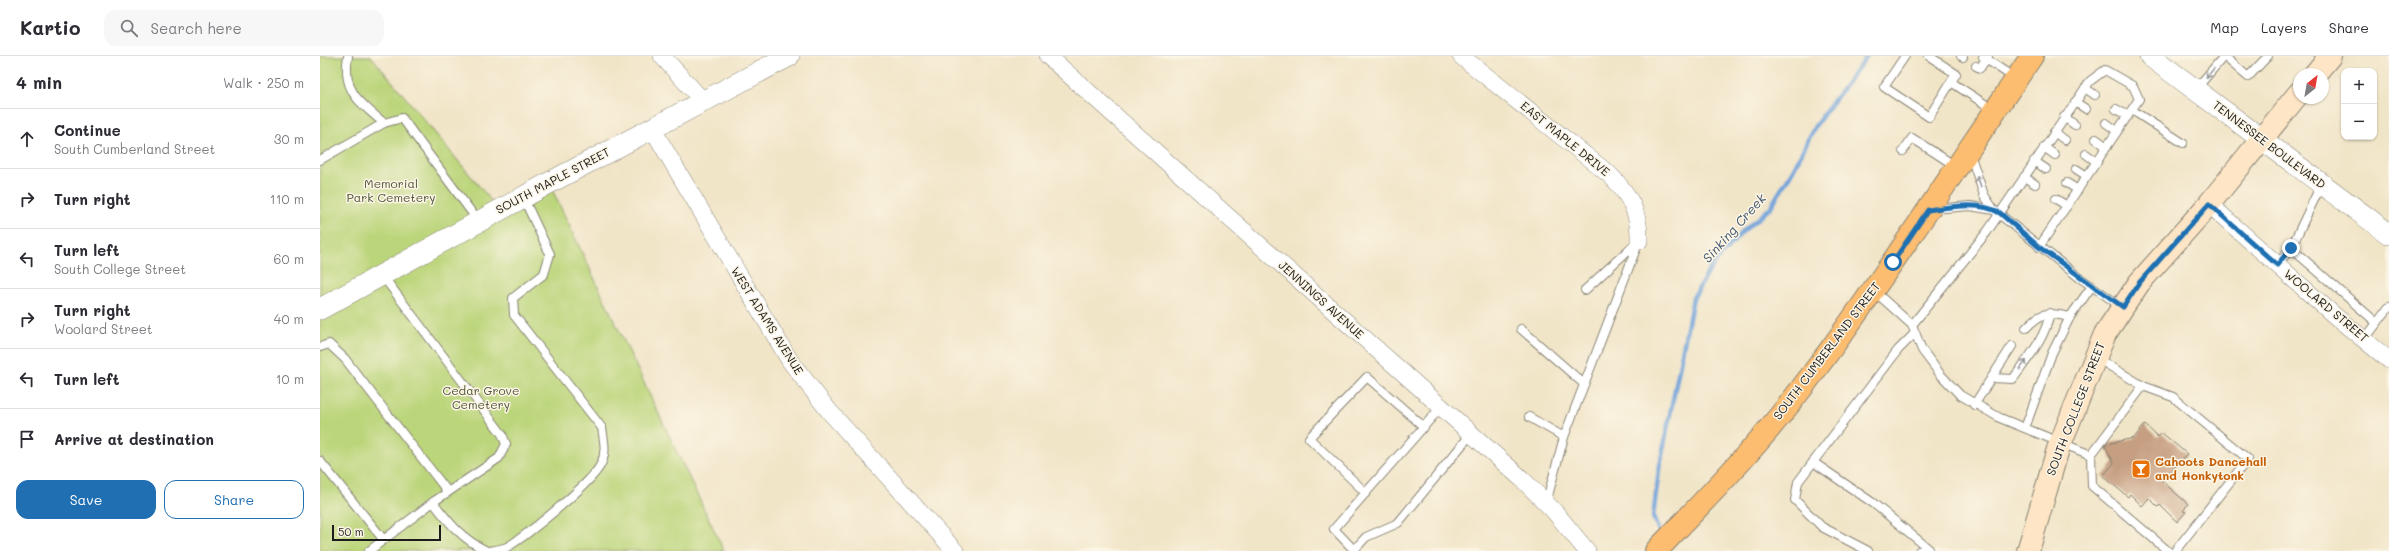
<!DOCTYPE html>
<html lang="en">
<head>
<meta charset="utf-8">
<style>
	:root { --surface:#fff; --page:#f7f7f7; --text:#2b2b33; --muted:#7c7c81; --line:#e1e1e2; --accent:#1f6fb2 }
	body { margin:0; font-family:Mali,sans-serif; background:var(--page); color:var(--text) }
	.controls { position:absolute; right:12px; top:12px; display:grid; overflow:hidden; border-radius:8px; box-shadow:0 1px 3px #0004 }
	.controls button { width:36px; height:36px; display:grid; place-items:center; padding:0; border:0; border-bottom:1px solid var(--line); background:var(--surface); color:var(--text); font:20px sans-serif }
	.compass { position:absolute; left:1973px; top:12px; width:36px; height:36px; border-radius:50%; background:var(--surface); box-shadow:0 1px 3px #0004; rotate:31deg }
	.scale { position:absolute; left:12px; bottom:10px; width:109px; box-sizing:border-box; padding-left:4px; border:2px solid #1c1c1c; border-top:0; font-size:11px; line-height:14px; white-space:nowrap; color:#1c1c1c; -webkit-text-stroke:3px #fcf5e5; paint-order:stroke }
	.stop { position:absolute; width:12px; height:12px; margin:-9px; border:3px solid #1f6fb2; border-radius:50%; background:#fff }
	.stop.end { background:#1f6fb2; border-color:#fff; box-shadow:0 1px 4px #0008 }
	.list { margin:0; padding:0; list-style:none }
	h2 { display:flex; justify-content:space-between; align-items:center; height:52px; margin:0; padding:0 16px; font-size:17px }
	h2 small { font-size:13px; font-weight:400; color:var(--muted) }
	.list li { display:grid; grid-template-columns:26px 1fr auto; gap:12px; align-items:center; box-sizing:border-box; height:60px; padding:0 16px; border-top:1px solid var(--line) }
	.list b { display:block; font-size:15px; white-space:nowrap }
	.list p { margin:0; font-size:13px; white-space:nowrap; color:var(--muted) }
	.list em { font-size:13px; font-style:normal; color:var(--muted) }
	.actions { display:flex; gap:8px; padding:12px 16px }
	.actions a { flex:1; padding:9px 0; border:1px solid var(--accent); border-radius:12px; text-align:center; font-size:14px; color:var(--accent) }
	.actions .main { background:var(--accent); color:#fff }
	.icon { flex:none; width:22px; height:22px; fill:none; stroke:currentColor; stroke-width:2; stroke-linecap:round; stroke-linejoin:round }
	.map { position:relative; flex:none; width:2069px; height:495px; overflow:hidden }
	header { display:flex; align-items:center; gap:24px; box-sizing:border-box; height:56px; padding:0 20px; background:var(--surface); border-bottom:1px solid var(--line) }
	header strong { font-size:19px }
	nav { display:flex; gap:22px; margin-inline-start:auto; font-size:14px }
	.search { width:280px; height:36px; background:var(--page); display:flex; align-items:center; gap:10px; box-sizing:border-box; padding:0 14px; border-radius:12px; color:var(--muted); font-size:15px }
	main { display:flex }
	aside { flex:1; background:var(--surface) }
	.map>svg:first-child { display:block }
	.green { fill:#bbd57a; stroke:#6c784b }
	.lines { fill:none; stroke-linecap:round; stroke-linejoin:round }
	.stream { stroke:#6ea2da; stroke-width:4.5 }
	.building { fill:#c69e81 }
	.service-casing { stroke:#868072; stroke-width:10 }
	.minor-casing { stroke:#868072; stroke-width:18 }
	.tertiary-casing { stroke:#868072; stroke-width:22 }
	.secondary-casing { stroke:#868072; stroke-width:24 }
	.primary-casing { stroke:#868072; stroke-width:24 }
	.service { stroke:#fff; stroke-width:8 }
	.minor { stroke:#fff; stroke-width:17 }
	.tertiary { stroke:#fff; stroke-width:21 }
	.secondary { stroke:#fee5c5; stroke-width:22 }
	.primary { stroke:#fcbd6f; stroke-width:22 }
	.oneway { stroke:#999 }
	.route { stroke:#1f6fb2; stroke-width:5 }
	.labels { text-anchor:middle; stroke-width:3; stroke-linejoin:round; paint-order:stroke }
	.street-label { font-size:12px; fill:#1c1c1c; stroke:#fcf5e5 }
	.park-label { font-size:12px; fill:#4c5438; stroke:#fcf5e5 }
	.food-label { font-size:12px; font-weight:bold; fill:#c56008; stroke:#fcf5e5; text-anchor:start }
	.water-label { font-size:13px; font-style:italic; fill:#415871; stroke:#fcf5e5 }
</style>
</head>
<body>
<header>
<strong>Kartio</strong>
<div class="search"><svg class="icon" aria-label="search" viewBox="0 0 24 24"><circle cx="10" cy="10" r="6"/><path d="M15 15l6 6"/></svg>Search here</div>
<nav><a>Map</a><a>Layers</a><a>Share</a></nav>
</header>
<main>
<aside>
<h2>4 min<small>Walk · 250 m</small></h2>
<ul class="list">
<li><svg class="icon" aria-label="ahead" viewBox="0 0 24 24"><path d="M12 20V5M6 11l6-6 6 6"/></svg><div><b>Continue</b><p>South Cumberland Street</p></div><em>30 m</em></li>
<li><svg class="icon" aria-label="right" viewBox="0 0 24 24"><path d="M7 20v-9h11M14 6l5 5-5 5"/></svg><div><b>Turn right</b></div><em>110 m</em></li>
<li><svg class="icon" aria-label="left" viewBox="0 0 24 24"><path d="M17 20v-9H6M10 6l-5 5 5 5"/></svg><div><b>Turn left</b><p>South College Street</p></div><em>60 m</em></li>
<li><svg class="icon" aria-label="right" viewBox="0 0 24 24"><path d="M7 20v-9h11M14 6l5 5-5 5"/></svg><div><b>Turn right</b><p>Woolard Street</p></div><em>40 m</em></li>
<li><svg class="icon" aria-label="left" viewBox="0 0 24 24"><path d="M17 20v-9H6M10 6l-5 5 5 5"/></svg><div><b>Turn left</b></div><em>10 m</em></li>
<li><svg class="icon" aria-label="arrive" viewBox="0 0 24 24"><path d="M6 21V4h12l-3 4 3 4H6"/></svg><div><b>Arrive at destination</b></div></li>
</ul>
<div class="actions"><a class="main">Save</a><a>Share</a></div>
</aside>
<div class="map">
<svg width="2069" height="495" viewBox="0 0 2069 495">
	<rect width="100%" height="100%" fill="#fcf5e5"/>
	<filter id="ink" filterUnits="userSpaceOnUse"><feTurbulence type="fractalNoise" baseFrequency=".025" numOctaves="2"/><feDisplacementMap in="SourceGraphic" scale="8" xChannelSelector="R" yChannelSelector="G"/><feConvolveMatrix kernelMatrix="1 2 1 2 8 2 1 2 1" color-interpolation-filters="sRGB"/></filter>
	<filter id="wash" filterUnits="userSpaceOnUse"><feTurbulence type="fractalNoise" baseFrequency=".012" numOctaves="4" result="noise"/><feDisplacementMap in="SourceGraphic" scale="16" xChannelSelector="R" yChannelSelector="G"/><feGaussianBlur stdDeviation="0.9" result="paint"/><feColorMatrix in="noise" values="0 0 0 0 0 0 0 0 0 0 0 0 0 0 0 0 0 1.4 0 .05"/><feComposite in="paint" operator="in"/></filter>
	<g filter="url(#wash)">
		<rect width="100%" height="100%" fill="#f1e5c8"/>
		<g class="green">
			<polygon points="0,0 51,0 179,154 0,257"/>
			<polygon points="229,127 404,495 0,495 0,258"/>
		</g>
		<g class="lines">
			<polyline class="stream" points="1341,480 1333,461 1339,414 1373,242 1392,210 1422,176 1450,152 1473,114 1495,70 1547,0"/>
		</g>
		<g id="blocks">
			<polygon class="building" points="1825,369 1838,381 1842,377 1867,398 1842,425 1868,448 1863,455 1866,456 1857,466 1840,449 1838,451 1829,442 1822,450 1810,438 1808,441 1783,420 1794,407 1785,390 1786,388 1814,382"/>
		</g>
	</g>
	<g filter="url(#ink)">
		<use href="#blocks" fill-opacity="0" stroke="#868072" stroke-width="1"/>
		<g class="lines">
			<g class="service-casing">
				<g id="service">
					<path d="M 28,0 C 22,35 39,46 64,67"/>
					<polyline points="1585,0 1564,31 1609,61 1636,18 1609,0"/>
					<polyline points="1641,0 1643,1"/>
					<polyline points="1904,0 1928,21 1948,0"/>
					<polyline points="1663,1 1696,23"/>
					<polyline points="1656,10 1660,12 1668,0"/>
					<polyline points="1631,26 1674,54"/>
					<polyline points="1765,32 1775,39"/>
					<polyline points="1876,33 1904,0"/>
					<polyline points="1755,46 1766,53"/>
					<polyline points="1796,53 1808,60"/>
					<polyline points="1812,54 1863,87"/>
					<polyline points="1744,61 1755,69"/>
					<polyline points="1786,67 1797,75"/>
					<polyline points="1734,76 1745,84"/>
					<polyline points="1776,83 1787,91"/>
					<polyline points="1724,91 1735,99"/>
					<polyline points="1583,95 1592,82 1637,111"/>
					<polyline points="1650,98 1664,139 1674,154"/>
					<polyline points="1766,98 1777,106"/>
					<polyline points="0,104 64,67 82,62 158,165"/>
					<polyline points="1714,105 1726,113"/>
					<polyline points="1756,113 1767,120"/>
					<polyline points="1704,121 1715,128"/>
					<polyline points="1747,127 1758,134"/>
					<polyline points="1736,143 1747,150"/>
					<polyline points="1613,153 1650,150 1674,154 1760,222 1802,251"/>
					<polyline points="1971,192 2057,267"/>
					<polyline points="1957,209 1971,192 2001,129"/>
					<polyline points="1265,234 1316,187"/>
					<polyline points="1553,234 1592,269 1602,294 1620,318 1640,339 1680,362 1771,399 1823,330 1775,301"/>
					<polyline points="1592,269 1667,176 1770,25 1785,14 1813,30 1819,43 1719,191"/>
					<path d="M 1706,272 C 1722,255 1728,256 1750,261"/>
					<polyline points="1201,273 1264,328"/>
					<polyline points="2045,283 2069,251"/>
					<polyline points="0,291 9,288 25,303 128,436"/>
					<path d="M 1671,322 L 1693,323 C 1708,302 1725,283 1730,257"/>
					<polyline points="1823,330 1853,341 1928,403 1855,495"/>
					<polyline points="1654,349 1692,290"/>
					<polyline points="1209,361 1244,381 1226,447"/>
					<polyline points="1705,372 1732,297 1750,261 1772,230"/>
					<polyline points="1244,381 1319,185"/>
					<polyline points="1771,399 1772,430 1848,495"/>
					<polyline points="0,405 63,483"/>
					<polyline points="1493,406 1553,447 1609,493 1599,495"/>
					<polyline points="1046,437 989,382 1047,321 1104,371"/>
					<path d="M 113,446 C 130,468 142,483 167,495"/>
					<polyline points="1034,494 1046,481 1078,467 1151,378"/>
					<polyline points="49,495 113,446 179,402 186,388 182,378 62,219"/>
					<path d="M 169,495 C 175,494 184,493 189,490 C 208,478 272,427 281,408 C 287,396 284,385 282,372 L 194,259 L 193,242 L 224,218 L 230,198 L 203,141"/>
					<polyline points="1035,495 1014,473 1121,351"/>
					<polyline points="1548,495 1502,471 1475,444 1478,426 1578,294 1595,277"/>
				</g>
			</g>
			<g class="minor-casing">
				<g id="minor">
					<polyline points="342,0 382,44"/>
					<polyline points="728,0 1202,423 1234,455 1267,495"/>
					<path d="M 1141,0 L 1290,119 C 1309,138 1320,157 1319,185"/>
					<polyline points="332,72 470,305 509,355 635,495"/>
					<polyline points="1889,148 2015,260 2069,304"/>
				</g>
			</g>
			<g class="tertiary-casing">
				<g id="tertiary">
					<polyline points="1830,0 2069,178"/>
					<polyline points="0,253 229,127 469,0"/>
				</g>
			</g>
			<g class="secondary-casing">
				<g id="secondary">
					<polyline points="1995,18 2010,0"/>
					<polyline points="1708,495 1738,393 1785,278 1819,227 1889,148 1979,37"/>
				</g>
			</g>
			<g class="primary-casing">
				<path id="primary" d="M 1336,495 C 1385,444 1435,393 1478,337 C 1561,228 1635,113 1712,0"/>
			</g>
			<use href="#service" class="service"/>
			<use href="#minor" class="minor"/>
			<use href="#tertiary" class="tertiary"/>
			<use href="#secondary" class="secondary"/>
			<use href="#primary" class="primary"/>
		</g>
		<defs><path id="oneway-shaft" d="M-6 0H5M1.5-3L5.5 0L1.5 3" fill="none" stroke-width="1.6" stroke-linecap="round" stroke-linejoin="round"/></defs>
		<g class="oneway">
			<use href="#oneway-shaft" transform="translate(1890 17) rotate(130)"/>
			<use href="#oneway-shaft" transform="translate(1659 125) rotate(-109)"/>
			<use href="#oneway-shaft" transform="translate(1703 309) rotate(-54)"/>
		</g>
	</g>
	<g class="lines" filter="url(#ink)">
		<path class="route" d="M 1573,206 L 1608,154 C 1631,151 1659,145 1680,157 L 1719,191 L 1803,251 L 1819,227 L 1889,148 L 1957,209 L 1971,192"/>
	</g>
	<defs>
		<g id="bar-square" transform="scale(1)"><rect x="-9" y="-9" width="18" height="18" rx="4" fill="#e8710a" stroke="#fcf5e5"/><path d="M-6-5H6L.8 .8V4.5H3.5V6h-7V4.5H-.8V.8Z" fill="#fff"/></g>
	</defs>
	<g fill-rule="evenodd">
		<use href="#bar-square" x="1821" y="413"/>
	</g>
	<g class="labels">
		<g class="street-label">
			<text transform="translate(1245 83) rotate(39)" y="4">EAST MAPLE DRIVE</text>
			<text transform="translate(1949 89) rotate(37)" y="4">TENNESSEE BOULEVARD</text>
			<text transform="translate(233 125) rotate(-28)" y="4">SOUTH MAPLE STREET</text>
			<text transform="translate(1001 244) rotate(42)" y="4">JENNINGS AVENUE</text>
			<text transform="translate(2006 250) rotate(40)" y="4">WOOLARD STREET</text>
			<text transform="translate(447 265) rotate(58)" y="4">WEST ADAMS AVENUE</text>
			<text transform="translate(1507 295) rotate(-53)" y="4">SOUTH CUMBERLAND STREET</text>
			<text transform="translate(1756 353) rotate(-69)" y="4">SOUTH COLLEGE STREET</text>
		</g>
		<g class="park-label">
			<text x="71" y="132">Memorial<tspan x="71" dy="14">Park Cemetery</tspan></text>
			<text x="161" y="339">Cedar Grove<tspan x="161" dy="14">Cemetery</tspan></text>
		</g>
		<g class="food-label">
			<text x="1835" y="410">Cahoots Dancehall<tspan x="1835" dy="14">and Honkytonk</tspan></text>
		</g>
		<g class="water-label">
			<text transform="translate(1414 172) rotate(-48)" y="5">Sinking Creek</text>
		</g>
	</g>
</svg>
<div class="controls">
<button>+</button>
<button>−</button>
</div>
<svg class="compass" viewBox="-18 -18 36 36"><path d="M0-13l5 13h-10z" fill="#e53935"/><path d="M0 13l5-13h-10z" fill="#7c7c81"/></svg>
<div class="scale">50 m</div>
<div class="stop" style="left:1573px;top:206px"></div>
<div class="stop end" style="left:1971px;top:192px"></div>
</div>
</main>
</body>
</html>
